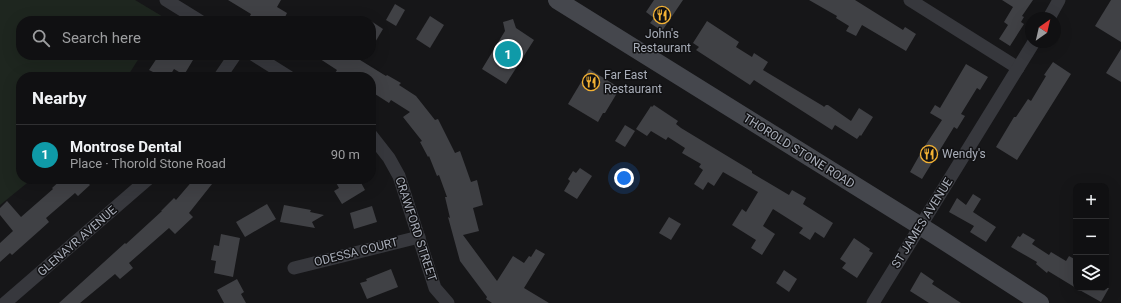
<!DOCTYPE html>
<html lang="en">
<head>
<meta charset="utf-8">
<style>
	:root { --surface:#101012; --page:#19191b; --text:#f1f3f6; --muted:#9c9d9f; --line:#303032; --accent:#d93025 }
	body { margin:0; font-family:Roboto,sans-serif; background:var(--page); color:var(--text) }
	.controls { position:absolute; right:12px; bottom:12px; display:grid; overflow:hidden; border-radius:8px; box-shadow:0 4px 16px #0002 }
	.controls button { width:36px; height:36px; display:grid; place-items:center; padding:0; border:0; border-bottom:1px solid var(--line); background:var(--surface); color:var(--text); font:20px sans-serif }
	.compass { position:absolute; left:1025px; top:12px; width:36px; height:36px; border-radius:50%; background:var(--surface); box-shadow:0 4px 16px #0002; rotate:34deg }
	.you { position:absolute; left:624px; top:178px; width:14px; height:14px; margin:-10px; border:3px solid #fff; border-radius:50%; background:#1a73e8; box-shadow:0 0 0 6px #1a73e833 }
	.badge { display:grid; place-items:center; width:26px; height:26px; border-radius:50%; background:var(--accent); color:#fff; font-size:13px; font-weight:700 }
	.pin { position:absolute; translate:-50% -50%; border:2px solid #fff; box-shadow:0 1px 4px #0006 }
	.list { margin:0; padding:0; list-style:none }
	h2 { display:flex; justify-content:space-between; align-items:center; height:52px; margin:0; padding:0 16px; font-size:17px }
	h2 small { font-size:13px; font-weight:400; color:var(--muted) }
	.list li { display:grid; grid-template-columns:26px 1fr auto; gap:12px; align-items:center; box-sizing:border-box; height:60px; padding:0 16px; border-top:1px solid var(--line) }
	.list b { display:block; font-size:15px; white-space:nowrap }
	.list p { margin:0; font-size:13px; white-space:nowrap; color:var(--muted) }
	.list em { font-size:13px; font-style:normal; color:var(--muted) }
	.icon { flex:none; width:22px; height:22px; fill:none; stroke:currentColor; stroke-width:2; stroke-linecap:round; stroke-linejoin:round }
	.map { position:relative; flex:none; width:1121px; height:303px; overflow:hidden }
	.search { position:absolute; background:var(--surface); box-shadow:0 4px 16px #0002; left:16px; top:16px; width:360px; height:44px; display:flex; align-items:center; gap:10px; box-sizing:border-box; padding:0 14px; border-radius:16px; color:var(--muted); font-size:15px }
	.panel { position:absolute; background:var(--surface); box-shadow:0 4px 16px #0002; left:16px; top:72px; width:360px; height:112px; border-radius:16px }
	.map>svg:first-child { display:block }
	.green { fill:#1e261f }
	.building { fill:#404145 }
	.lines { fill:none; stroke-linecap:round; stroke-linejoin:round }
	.minor { stroke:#37383d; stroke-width:13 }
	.secondary { stroke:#45474d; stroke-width:18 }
	.labels { text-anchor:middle; stroke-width:3; stroke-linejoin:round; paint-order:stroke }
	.poi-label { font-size:12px; fill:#a8adb8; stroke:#111113; text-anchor:start }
	.street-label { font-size:12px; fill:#a8adb8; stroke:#111113 }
</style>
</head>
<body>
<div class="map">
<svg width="1121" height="303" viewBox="0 0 1121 303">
	<rect width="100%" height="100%" fill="#161618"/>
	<polygon class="green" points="0,0 135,0 165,18 164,21 21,21 21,55 141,55 127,77 21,77 21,179 32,179 0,205"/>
	<g class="building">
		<polygon points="228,0 281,0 277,7 287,13 283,21 259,21 250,16 251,14"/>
		<polygon points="654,0 683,0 662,31 650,23 654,18 646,12"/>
		<polygon points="809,0 855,0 903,30 905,27 916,34 906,51 862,25 856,36 846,31 849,26 836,18 837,16"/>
		<polygon points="1002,0 1033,0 1022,16 1024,17 1021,22 1024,24 1010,46 999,39 1008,25 1004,22 1013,7"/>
		<polygon points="1111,0 1121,0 1121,42 1095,26"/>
		<polygon points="395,4 405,10 396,26 386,20"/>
		<polygon points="430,16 444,25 430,48 416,39"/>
		<polygon points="513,19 516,28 534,40 506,84 482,69 505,31 503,22"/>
		<polygon points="371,21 383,29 371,49"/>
		<polygon points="707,21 739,42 736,47 752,57 754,53 768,62 763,70 823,106 824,107 826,105 828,105 851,121 859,108 873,117 861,136 860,135 857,139 835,125 832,130 754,80 750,85 696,50 699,47 693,43"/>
		<polygon points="1121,49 1121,82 1106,73"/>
		<polygon points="159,55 196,55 184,75 174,69 169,77 150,77 153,72 149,70"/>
		<polygon points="314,55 352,55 386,76 387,75 401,83 399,85 416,96 435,120 438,119 455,153 460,151 471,182 477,180 483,205 473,208 479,231 463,235 497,281 513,256 524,263 529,256 531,257 536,249 545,254 524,288 549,303 492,303 486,299 487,297 460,261 448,217 450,218 445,197 447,197 439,175 437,176 429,156 428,157 420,142 422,141 403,117 410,112 391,100 389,103 375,94 376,93 371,89 371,77 342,77 335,73 337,70"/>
		<polygon points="1053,62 1071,74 1017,160 996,147 1014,117 1016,117 1028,99 1031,101 1046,76 1044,75"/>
		<polygon points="966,64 988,77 980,90 977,88 961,114 965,116 957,129 954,127 922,179 910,172 923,149 942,120 930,113 935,105 940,108"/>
		<polygon points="589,69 620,88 605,113 603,113 598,122 568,104"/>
		<polygon points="654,105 678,121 676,124 681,128 752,171 752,173 789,195 792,190 806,198 803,204 833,223 824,238 815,232 810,240 799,233 803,228 773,209 763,226 775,234 762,255 751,248 756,240 732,225 742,209 746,212 758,192 723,172 714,186 708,182 703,190 694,184 703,170 699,167 701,164 682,153 685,148 668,137 666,140 651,131 647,136 636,129 651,106 652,107"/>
		<polygon points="625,125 635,131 625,147 615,141"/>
		<polygon points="580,168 592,176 577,199 564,191 570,181 568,179 573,171 576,173"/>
		<polygon points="62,179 94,179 89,184 90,185 78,196 75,193 46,218 49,222 39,231 12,255 10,253 0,262 0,243 13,231 0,215 0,208 7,201 21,217 53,189 52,188"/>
		<polygon points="194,179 216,179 189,213 193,217 175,234 169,228 129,263 133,268 120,279 115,274 80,303 59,303 125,243 126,244 162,211 161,211 174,198 176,200"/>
		<polygon points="334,179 350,179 353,183 359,179 365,190 342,204 334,191 339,188"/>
		<polygon points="973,194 981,199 973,212 996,227 986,242 970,232 974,226 949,212 957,198 966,205"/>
		<polygon points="267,204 276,219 245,237 236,222"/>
		<polygon points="284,205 311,210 310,212 324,215 312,222 315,228 280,222"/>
		<polygon points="372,206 377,222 354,229 350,213"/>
		<polygon points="669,217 681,224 671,240 659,233"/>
		<polygon points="1023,233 1035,240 1032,244 1049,255 1051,252 1066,261 1069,256 1076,260 1076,288 1048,271 1047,273 1036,264 1037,262 1011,247 1018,236 1020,237"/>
		<polygon points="221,234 240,238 233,277 214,273 216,261 211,260 214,245 219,246"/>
		<polygon points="854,238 870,249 869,251 873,253 857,278 842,268 846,263 840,259"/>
		<polygon points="391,269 398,287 367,299 360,283 367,281 366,279"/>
		<polygon points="784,270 797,279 789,292 776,283"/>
		<polygon points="921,272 934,281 932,284 961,303 929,303 910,291"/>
		<polygon points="237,279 244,292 241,294 246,303 224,303 217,290"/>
		<polygon points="1076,288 1109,288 1101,302"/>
	</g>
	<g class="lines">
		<g class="minor">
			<polyline points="166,0 200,21"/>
			<polyline points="910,0 1018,68"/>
			<polyline points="1049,18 1059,0"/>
			<polyline points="254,55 289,77"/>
			<polyline points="220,77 235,55"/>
			<polyline points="371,135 389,158 399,176 435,288 448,303"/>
			<polyline points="294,268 419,237"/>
			<polyline points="5,303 148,179"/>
			<polyline points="873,303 1034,42"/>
		</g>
		<polyline class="secondary" points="557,0 933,234 1040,303"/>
	</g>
	<defs>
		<g id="restaurant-ring" transform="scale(0.9)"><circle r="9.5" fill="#111113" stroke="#f2b134" stroke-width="1.5"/><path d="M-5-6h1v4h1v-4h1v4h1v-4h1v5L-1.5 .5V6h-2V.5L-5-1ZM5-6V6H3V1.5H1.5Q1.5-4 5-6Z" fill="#f2b134"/></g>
	</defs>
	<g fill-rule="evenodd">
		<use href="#restaurant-ring" x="662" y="15"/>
		<use href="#restaurant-ring" x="591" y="82"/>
		<use href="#restaurant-ring" x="929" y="154"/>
	</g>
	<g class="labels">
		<g class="poi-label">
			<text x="662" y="38" text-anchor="middle">John's<tspan x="662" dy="14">Restaurant</tspan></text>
			<text x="604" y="79">Far East<tspan x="604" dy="14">Restaurant</tspan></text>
			<text x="942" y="158">Wendy's</text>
		</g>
		<g class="street-label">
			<text transform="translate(799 151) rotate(32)" y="4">THOROLD STONE ROAD</text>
			<text transform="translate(922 223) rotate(-58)" y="4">ST JAMES AVENUE</text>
			<text transform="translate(416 229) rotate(72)" y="4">CRAWFORD STREET</text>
			<text transform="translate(77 241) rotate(-41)" y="4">GLENAYR AVENUE</text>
			<text transform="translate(356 252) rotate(-14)" y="4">ODESSA COURT</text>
		</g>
	</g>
</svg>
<div class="controls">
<button>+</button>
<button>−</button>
<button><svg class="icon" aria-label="layers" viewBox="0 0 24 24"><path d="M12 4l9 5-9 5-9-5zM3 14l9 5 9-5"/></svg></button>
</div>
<svg class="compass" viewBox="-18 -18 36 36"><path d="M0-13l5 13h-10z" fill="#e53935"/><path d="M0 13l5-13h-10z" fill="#9c9d9f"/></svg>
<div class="you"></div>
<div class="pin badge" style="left:508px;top:54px;background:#0f9aa8">1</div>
<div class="search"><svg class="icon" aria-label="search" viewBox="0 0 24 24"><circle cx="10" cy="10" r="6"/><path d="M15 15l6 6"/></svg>Search here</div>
<section class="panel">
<h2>Nearby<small></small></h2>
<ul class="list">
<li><span class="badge" style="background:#0f9aa8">1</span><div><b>Montrose Dental</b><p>Place · Thorold Stone Road</p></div><em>90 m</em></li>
</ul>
</section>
</div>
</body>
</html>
